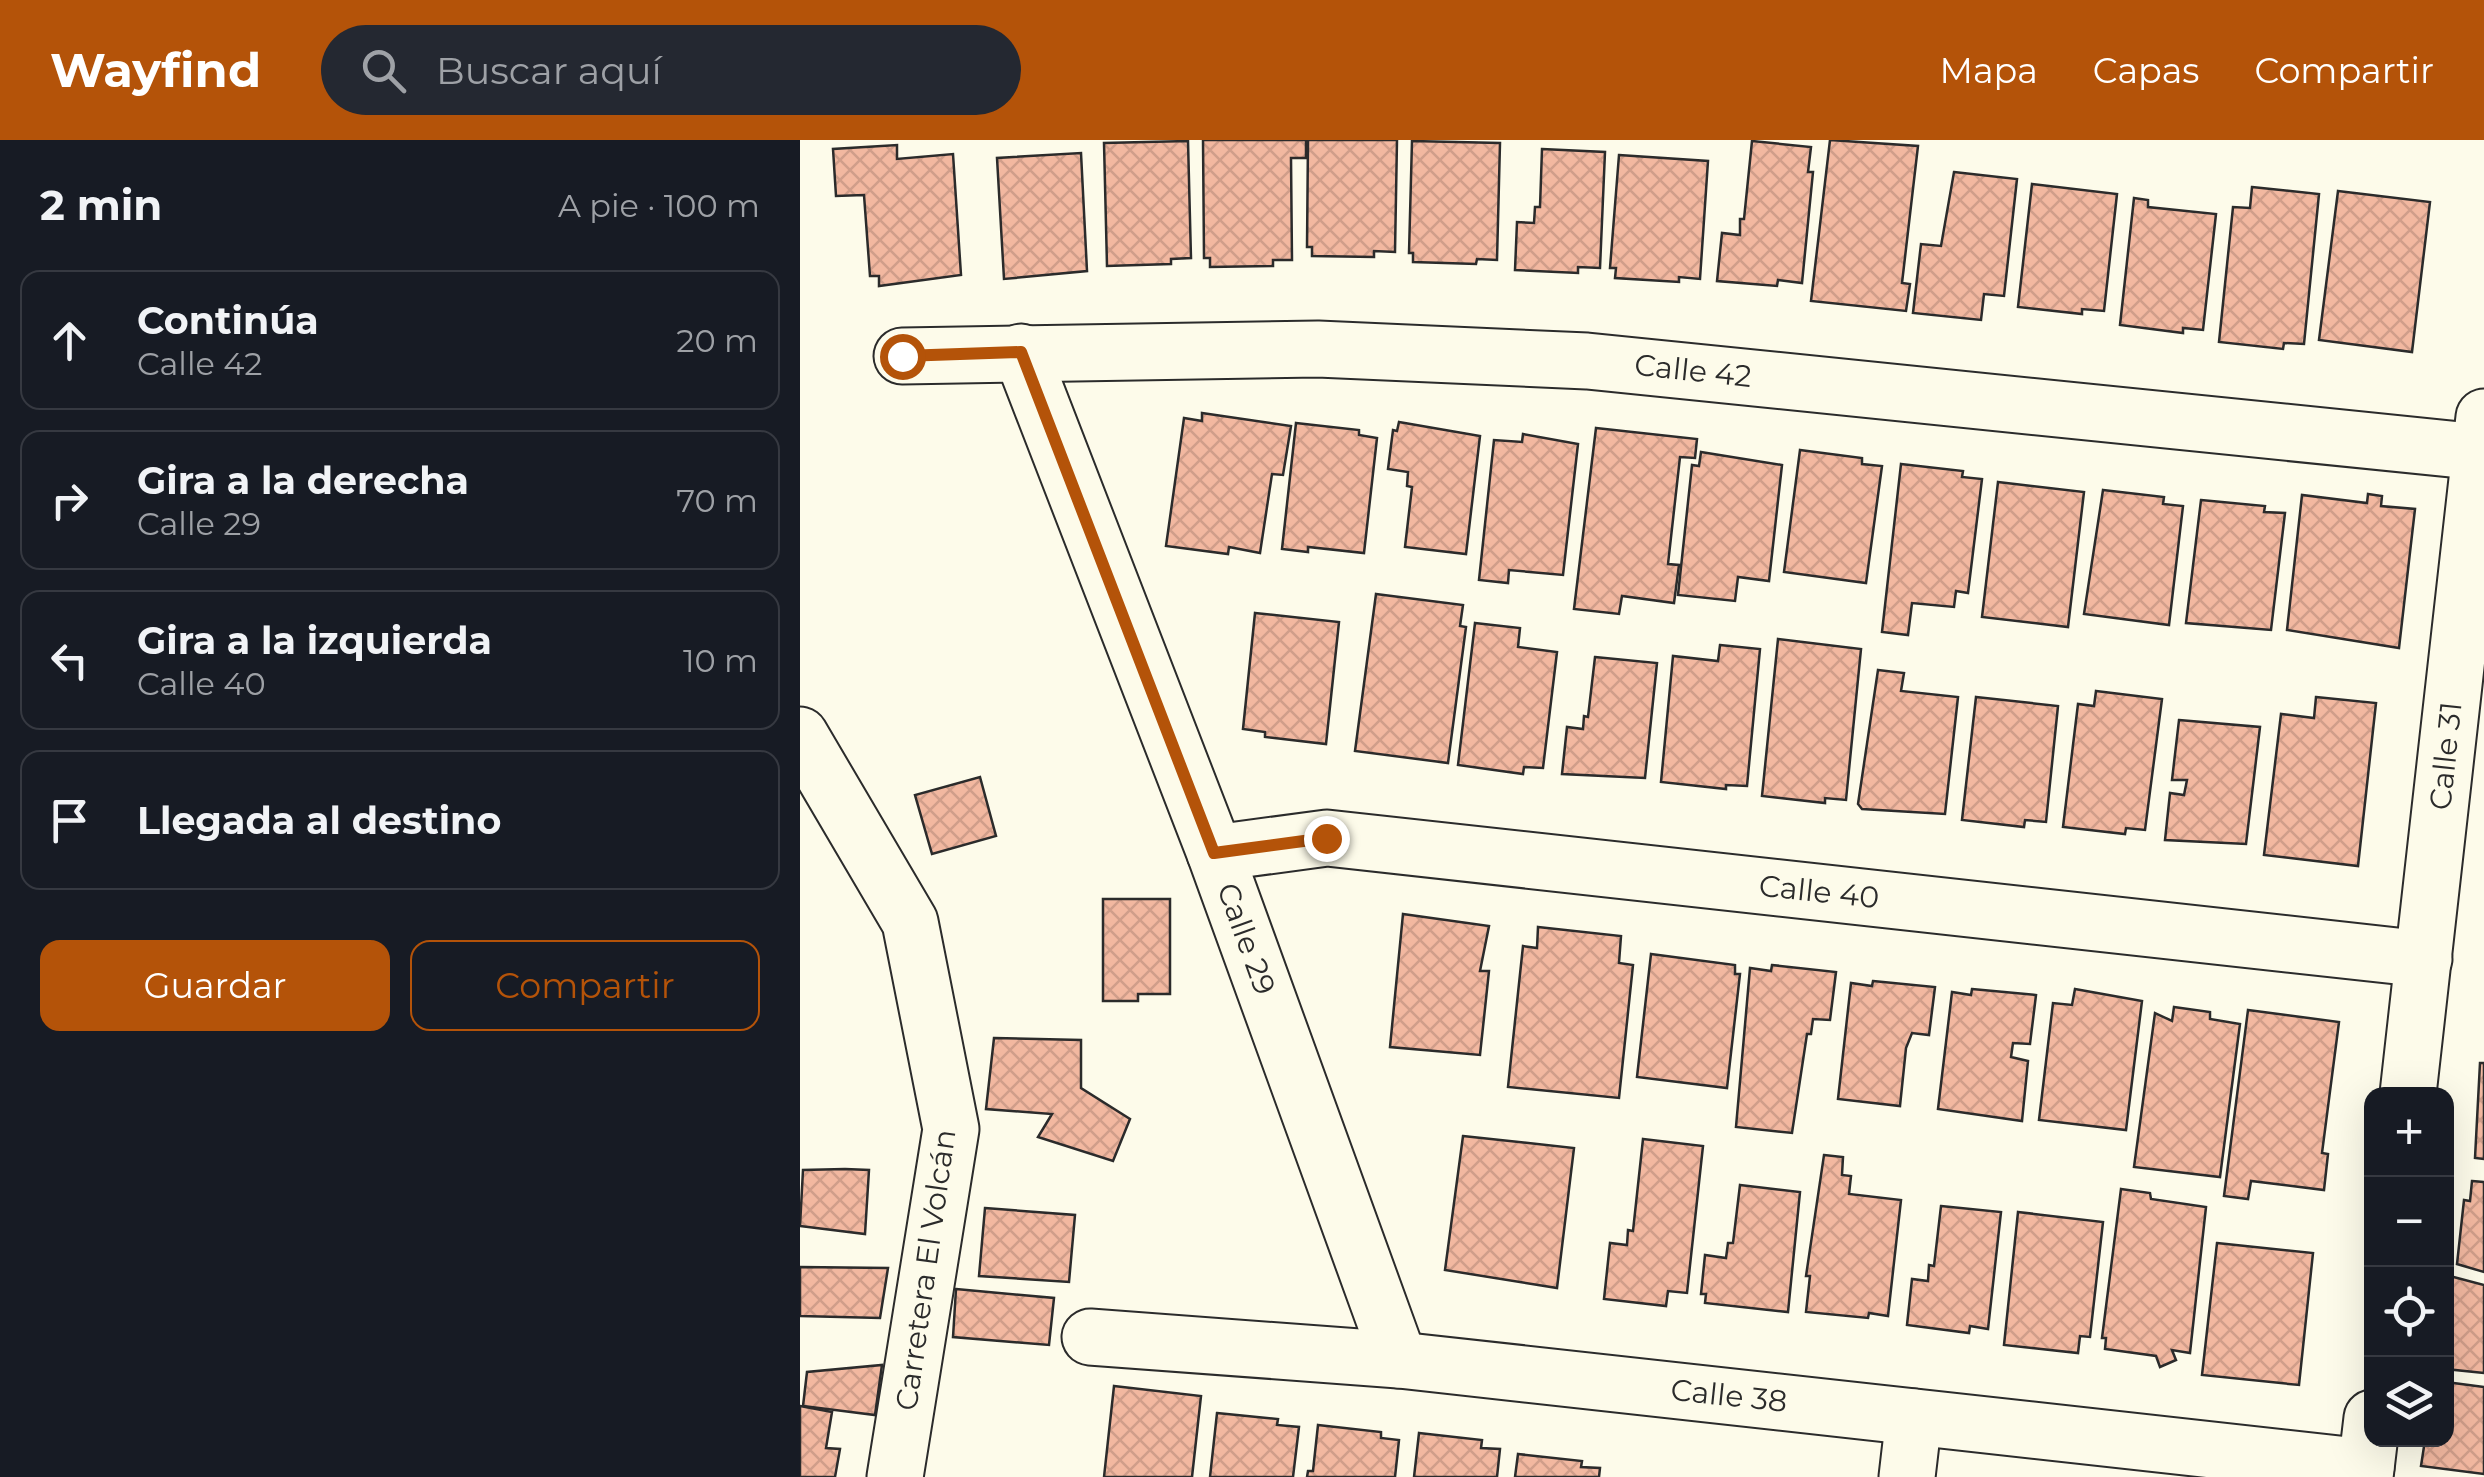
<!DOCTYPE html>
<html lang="es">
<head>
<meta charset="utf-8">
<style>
	:root { --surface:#171b24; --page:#242831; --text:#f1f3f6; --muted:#9ea1a6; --line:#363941; --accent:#b45309 }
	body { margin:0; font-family:Montserrat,sans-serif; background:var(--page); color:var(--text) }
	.controls { position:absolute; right:30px; bottom:30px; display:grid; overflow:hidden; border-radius:20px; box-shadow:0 10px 40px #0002 }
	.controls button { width:90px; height:90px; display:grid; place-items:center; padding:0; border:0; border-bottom:2px solid var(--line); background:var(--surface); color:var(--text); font:50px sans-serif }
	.stop { position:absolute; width:30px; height:30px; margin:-22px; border:8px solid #b45309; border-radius:50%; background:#fff }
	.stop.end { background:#b45309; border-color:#fff; box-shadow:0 2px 10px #0008 }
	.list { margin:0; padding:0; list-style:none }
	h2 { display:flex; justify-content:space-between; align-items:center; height:130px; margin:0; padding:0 40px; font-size:42px }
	h2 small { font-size:32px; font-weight:400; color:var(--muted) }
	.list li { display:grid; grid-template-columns:65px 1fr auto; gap:30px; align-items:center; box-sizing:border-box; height:140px; margin:0 20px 20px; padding:0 20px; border:2px solid var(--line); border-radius:20px }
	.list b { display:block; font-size:38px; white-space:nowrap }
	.list p { margin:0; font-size:32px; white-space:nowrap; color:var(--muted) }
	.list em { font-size:32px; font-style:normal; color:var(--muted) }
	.actions { display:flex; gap:20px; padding:30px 40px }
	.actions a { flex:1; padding:22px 0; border:2px solid var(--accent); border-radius:20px; text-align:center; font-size:35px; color:var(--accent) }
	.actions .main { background:var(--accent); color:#fff }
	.icon { flex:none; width:55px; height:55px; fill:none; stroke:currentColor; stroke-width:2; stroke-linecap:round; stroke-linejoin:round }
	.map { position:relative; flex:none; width:1684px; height:1337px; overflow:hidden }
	header { display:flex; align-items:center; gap:60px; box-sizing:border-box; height:140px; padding:0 50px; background:var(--accent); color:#fff }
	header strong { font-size:48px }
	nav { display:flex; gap:55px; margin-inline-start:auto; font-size:35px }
	.search { width:700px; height:90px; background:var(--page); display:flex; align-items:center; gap:25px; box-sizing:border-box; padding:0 35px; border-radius:55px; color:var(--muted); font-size:38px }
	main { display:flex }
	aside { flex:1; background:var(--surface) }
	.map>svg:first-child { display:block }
	.building { fill:url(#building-cross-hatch); stroke:#2b2b2b; stroke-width:2.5 }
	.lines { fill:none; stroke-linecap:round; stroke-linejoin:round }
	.minor-casing { stroke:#2b2b2b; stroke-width:59 }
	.minor { stroke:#fdfbea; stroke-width:55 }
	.route { stroke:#b45309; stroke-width:12 }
	.labels { text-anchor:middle; stroke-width:8; stroke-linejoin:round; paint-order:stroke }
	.street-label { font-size:30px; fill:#2b2b2b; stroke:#fdfbea }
</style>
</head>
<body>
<header>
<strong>Wayfind</strong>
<div class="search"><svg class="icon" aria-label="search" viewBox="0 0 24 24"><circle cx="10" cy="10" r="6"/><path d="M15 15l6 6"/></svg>Buscar aquí</div>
<nav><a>Mapa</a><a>Capas</a><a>Compartir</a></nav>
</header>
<main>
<aside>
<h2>2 min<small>A pie · 100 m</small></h2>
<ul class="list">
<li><svg class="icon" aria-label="ahead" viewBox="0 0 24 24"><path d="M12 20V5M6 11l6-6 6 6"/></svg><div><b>Continúa</b><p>Calle 42</p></div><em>20 m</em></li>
<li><svg class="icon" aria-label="right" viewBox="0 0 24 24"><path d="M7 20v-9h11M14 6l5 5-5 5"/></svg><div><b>Gira a la derecha</b><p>Calle 29</p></div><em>70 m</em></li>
<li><svg class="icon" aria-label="left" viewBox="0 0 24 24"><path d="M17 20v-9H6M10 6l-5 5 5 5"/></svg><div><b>Gira a la izquierda</b><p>Calle 40</p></div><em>10 m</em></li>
<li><svg class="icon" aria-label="arrive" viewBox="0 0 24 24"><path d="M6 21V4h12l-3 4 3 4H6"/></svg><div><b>Llegada al destino</b></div></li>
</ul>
<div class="actions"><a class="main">Guardar</a><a>Compartir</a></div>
</aside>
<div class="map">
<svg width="1684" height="1337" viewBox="0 0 1684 1337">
	<defs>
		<pattern id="building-cross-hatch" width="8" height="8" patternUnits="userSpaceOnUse" patternTransform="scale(2.5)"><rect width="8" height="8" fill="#f2b8a0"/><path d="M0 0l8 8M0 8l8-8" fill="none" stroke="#d09e8a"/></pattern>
	</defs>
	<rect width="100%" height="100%" fill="#fdfbea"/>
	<g class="building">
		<polygon points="403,0 506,0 506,18 491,18 492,120 473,120 473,126 410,127 410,118 404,118"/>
		<polygon points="508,0 597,0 595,112 574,111 574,117 512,116 512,107 507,107"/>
		<polygon points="1030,0 1118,6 1102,143 1110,144 1106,171 1011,161"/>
		<polygon points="388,1 391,118 371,119 371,124 307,126 304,3"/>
		<polygon points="612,1 700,3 697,120 677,119 676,124 613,122 613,113 609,113"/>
		<polygon points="952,1 1011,7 1008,32 1013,32 1002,143 978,140 977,146 917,141 922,93 940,95 940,79 944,79"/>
		<polygon points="97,5 97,19 153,14 161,135 79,146 79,136 70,136 64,55 36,56 33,9"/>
		<polygon points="742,9 805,12 800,128 778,127 778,133 715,130 717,82 734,83 735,67 740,67"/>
		<polygon points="281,13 287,131 204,139 197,18"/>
		<polygon points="819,15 908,21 900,139 879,137 879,142 815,138 816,128 810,128"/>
		<polygon points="1154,32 1217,39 1204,156 1184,154 1181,180 1113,173 1121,104 1141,106"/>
		<polygon points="1232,44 1317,54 1304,171 1282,169 1282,174 1218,167"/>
		<polygon points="1452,47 1519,54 1504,204 1484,203 1483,209 1419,202 1433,67 1450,68"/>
		<polygon points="1538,51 1630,62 1612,212 1519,200"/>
		<polygon points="1334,58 1348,60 1348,67 1416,74 1403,190 1383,188 1383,193 1320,185"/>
		<polygon points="402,273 491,286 483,335 472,334 460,413 429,407 428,414 366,406 384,278 402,281"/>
		<polygon points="599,282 680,296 666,414 605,407 612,347 607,346 608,332 588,329 593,290 597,291"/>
		<polygon points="496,283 559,290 559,295 577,298 564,413 508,407 508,412 482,409"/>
		<polygon points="796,288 897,299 895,318 880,317 868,424 879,425 874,463 822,456 819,474 774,469"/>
		<polygon points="723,294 778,304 763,435 709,430 708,443 679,440 694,300 722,302"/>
		<polygon points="1000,310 1062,318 1062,324 1082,326 1066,443 984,432"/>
		<polygon points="901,312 982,325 969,441 938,437 935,461 878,455 892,325 899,326"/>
		<polygon points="1101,324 1163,331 1162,337 1182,339 1168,453 1156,451 1154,467 1112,463 1108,495 1082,492"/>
		<polygon points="1198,342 1284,352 1268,487 1182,477"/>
		<polygon points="1303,350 1364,357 1363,364 1383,366 1369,485 1284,474"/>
		<polygon points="1568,354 1582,356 1581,366 1615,369 1599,508 1487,490 1502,355 1567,363"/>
		<polygon points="1401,360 1465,366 1464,372 1485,373 1471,490 1386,483"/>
		<polygon points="576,454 663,465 660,486 666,487 648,623 555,611"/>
		<polygon points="455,473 539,482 526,604 465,597 465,592 443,589"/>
		<polygon points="675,483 720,488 718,507 757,512 743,628 724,627 723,634 658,625"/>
		<polygon points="978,499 1061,509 1046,660 1025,658 1025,663 962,656"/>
		<polygon points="920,505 960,509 947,646 926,645 926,649 861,642 873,516 918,521"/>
		<polygon points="795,517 857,523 845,638 762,634 767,587 783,589 784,576 788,577"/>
		<polygon points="1078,530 1104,533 1101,551 1158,557 1145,674 1062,669 1058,664"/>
		<polygon points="1296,551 1362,559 1345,690 1326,688 1325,694 1263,687 1278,564 1294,566"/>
		<polygon points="1176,557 1258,566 1246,682 1225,680 1224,687 1162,680"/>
		<polygon points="1516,557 1576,563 1558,726 1464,715 1481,574 1514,578"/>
		<polygon points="1379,580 1460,587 1446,704 1365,700 1370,653 1384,655 1387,640 1372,640"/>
		<polygon points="180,637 196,696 132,714 115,655"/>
		<polygon points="303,759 370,759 370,854 338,854 338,861 303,861"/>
		<polygon points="603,774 689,786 680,831 689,831 680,915 590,907"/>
		<polygon points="738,787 821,796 819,823 833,825 819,958 708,947 723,806 737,808"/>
		<polygon points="851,814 935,825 935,834 940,834 927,948 837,937"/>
		<polygon points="972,825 1036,832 1030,880 1013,879 1011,894 1007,894 992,993 936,987 950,828 971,831"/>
		<polygon points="1073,841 1135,847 1129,895 1112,893 1106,908 1100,966 1038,959 1051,843 1072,846"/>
		<polygon points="1172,849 1236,855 1230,904 1213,903 1211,917 1228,921 1222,981 1138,969 1152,852 1171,855"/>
		<polygon points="1275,849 1342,861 1326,990 1239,980 1253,863 1272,865"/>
		<polygon points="1374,867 1410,872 1410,879 1440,884 1420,1037 1334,1027 1355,873 1372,881"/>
		<polygon points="1448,870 1539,882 1522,1013 1528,1014 1524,1050 1451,1041 1448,1059 1424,1056"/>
		<polygon points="194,898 281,900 281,948 330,979 313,1021 238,997 252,974 186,969"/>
		<polygon points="1680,923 1684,923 1684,1019 1675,1018"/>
		<polygon points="663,996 774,1008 757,1148 645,1130"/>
		<polygon points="843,999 903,1006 887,1153 868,1151 866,1166 804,1159 810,1103 827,1105 828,1090 833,1091"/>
		<polygon points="1024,1015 1043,1017 1042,1035 1051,1036 1049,1054 1101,1060 1088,1176 1069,1173 1068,1178 1006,1172 1010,1136 1006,1136"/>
		<polygon points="45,1029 69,1030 65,1094 0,1086 3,1030"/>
		<polygon points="1672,1041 1684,1042 1684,1132 1657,1124 1664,1060 1670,1061"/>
		<polygon points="940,1045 1000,1052 988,1172 905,1163 906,1154 901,1154 905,1115 926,1118 928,1103 933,1103"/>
		<polygon points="1321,1049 1350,1053 1351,1059 1406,1067 1390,1213 1372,1210 1376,1220 1360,1227 1356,1216 1305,1209 1306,1198 1302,1198"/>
		<polygon points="1141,1066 1201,1072 1188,1189 1170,1186 1169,1193 1107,1185 1112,1139 1128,1141 1129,1125 1134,1126"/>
		<polygon points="185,1068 275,1075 269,1142 179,1136"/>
		<polygon points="1218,1072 1303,1082 1290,1197 1280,1196 1278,1213 1204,1205"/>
		<polygon points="1417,1103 1513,1113 1499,1245 1402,1235"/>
		<polygon points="0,1127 88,1128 80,1178 0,1176"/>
		<polygon points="1646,1135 1684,1145 1684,1233 1646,1229"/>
		<polygon points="156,1149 254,1158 249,1205 153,1197"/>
		<polygon points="82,1225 75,1275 3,1266 7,1232"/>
		<polygon points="1646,1242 1684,1247 1684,1334 1621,1326 1625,1300 1646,1300"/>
		<polygon points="314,1246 401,1256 392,1337 304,1337"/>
		<polygon points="0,1266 32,1272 26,1308 40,1309 35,1337 0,1337"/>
		<polygon points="417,1273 478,1279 477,1285 499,1287 493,1337 410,1337"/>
		<polygon points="518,1285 581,1292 581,1298 599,1300 595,1337 507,1337 508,1331 513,1331"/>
		<polygon points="619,1293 682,1300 681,1308 700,1309 697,1337 614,1337"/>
		<polygon points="718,1314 782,1321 781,1327 800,1328 799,1337 715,1337"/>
	</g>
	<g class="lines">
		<g class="minor-casing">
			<g id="minor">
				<polyline points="221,212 415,713 599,1220"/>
				<polyline points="102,216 518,209 787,221 1680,312"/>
				<polyline points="0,595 110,782 151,989 95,1337"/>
				<polyline points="415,713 527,698 1624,819"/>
				<polyline points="1608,954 1684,277"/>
				<polyline points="290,1197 599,1220 1566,1327"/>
				<polyline points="1107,1337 1114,1277"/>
				<polyline points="1565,1337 1572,1278"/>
			</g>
		</g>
		<use href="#minor" class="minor"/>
	</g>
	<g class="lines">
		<polyline class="route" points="102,216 221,212 414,713 526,698"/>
	</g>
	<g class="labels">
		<g class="street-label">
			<text transform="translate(893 231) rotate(6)" y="10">Calle 42</text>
			<text transform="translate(1646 616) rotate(-84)" y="10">Calle 31</text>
			<text transform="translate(1019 752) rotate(6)" y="10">Calle 40</text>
			<text transform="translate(446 799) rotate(70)" y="10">Calle 29</text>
			<text transform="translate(126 1130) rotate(-82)" y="10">Carretera El Volcán</text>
			<text transform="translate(929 1256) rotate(6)" y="10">Calle 38</text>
		</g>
	</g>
</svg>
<div class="controls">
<button>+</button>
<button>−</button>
<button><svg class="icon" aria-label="locate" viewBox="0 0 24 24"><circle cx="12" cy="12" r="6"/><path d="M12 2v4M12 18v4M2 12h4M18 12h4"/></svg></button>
<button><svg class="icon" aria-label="layers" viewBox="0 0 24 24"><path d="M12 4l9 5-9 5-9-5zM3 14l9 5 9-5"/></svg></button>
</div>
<div class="stop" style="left:102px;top:216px"></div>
<div class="stop end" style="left:526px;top:698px"></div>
</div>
</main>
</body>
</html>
